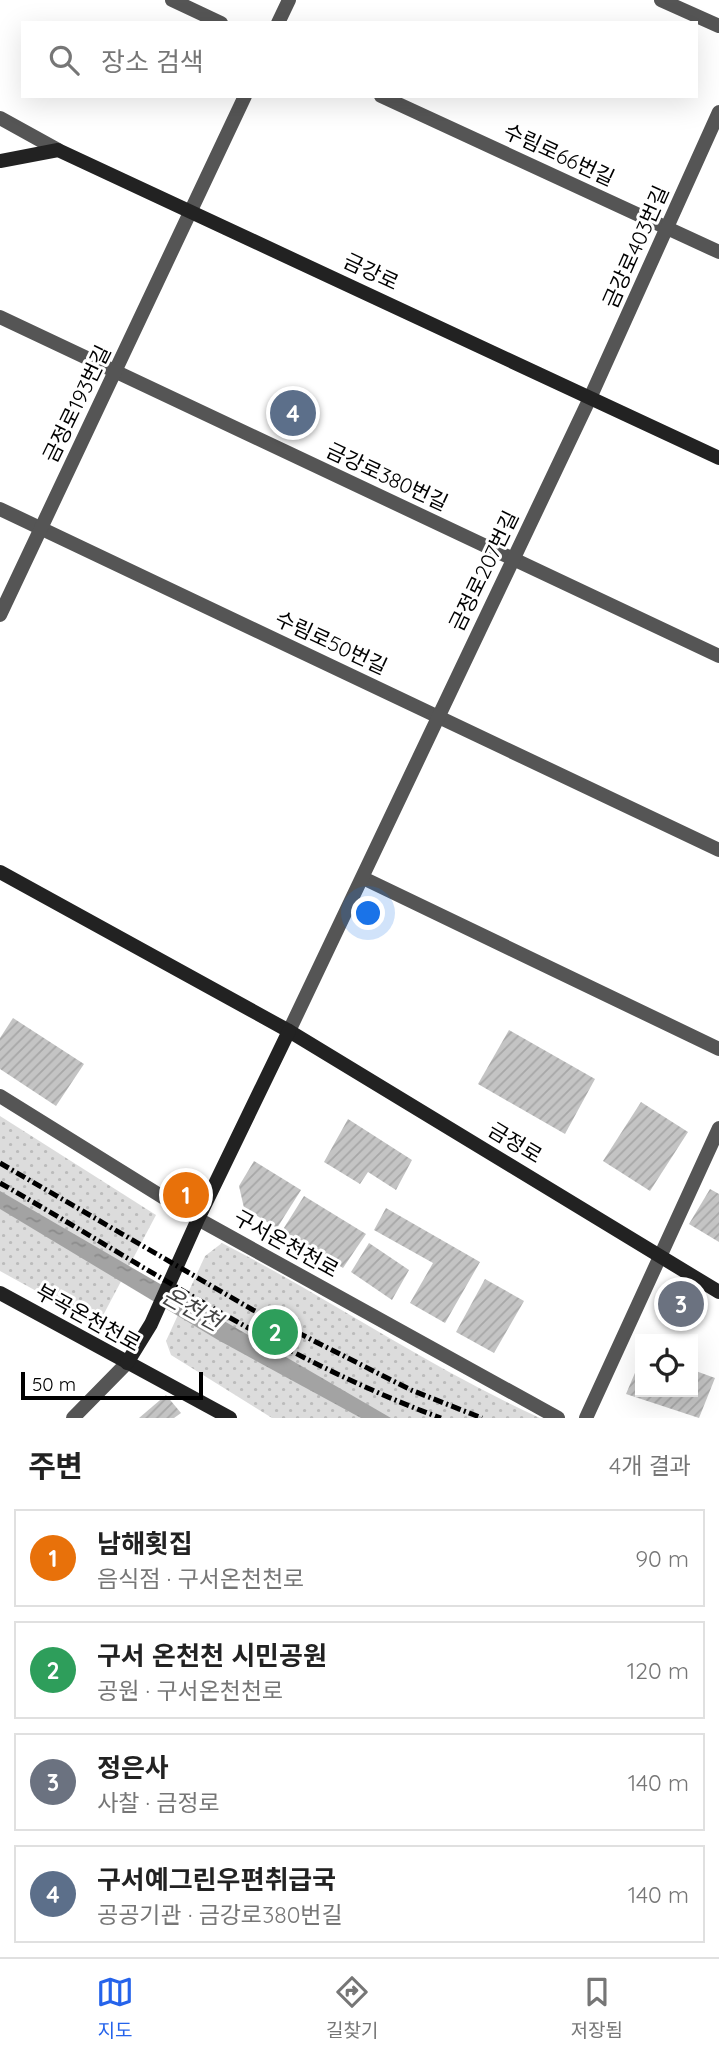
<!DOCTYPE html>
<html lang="ko">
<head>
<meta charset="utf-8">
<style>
	:root { --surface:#fff; --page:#f6f6f6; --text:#222; --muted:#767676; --line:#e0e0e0; --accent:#2563eb }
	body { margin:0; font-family:Quicksand,"Noto Sans KR",sans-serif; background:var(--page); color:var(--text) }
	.controls { position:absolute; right:21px; bottom:21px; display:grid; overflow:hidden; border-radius:0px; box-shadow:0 7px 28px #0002 }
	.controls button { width:63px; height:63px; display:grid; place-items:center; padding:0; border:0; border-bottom:2px solid var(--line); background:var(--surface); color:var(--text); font:35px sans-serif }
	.scale { position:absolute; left:21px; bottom:18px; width:182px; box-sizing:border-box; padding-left:7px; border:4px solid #000; border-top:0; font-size:19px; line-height:24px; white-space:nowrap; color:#000; -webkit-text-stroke:5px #fff; paint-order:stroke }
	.you { position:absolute; left:369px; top:914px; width:24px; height:24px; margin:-18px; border:5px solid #fff; border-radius:50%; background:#1a73e8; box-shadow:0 0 0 10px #1a73e833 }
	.badge { display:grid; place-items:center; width:46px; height:46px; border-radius:50%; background:var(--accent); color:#fff; font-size:23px; font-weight:700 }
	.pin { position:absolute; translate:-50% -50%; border:4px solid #fff; box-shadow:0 2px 7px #0006 }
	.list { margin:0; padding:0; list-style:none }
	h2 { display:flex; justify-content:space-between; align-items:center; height:91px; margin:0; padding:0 28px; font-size:30px }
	h2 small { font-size:23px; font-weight:400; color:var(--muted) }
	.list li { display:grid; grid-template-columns:46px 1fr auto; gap:21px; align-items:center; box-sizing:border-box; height:98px; margin:0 14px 14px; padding:0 14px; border:2px solid var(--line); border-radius:0px }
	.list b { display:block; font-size:26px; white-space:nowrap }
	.list p { margin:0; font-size:23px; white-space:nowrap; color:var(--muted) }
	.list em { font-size:23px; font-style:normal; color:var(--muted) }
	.icon { flex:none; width:38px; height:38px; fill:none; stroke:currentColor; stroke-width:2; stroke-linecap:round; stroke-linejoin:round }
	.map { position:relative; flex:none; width:719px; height:1418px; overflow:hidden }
	.search { position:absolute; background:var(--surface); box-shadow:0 7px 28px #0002; left:21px; right:21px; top:21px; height:77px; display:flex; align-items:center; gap:18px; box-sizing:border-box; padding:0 24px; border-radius:0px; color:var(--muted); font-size:26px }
	.sheet { height:539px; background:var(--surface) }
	nav { display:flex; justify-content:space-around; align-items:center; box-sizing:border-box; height:98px; border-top:2px solid var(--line); background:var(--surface); font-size:19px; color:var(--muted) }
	nav a { display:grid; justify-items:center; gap:4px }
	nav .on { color:var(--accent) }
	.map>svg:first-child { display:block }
	.grass { fill:url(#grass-dots) }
	.water { fill:url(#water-ripples) }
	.building { fill:url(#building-hatch) }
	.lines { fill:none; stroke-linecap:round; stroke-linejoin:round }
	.street { stroke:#555; stroke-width:14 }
	.secondary { stroke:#222; stroke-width:14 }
	.rail { stroke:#000; stroke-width:5; stroke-dasharray:10 3.5 2 3.5; stroke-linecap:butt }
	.labels { text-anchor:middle; stroke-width:6; stroke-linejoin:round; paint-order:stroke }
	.street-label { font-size:21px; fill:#000; stroke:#fff }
	.water-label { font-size:23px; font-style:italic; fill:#444; stroke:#fff }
</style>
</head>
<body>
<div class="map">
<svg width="719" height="1418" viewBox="0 0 719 1418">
	<defs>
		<pattern id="grass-dots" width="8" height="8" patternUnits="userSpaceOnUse" patternTransform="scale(1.75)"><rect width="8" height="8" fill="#dcdcdc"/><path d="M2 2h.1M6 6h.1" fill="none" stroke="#bbb" stroke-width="1.8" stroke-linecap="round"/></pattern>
		<pattern id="water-ripples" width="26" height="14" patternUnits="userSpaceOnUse" patternTransform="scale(1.75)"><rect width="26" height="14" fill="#a3a3a3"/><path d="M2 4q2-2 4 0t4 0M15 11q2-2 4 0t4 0" fill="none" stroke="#8b8b8b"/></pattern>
		<pattern id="building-hatch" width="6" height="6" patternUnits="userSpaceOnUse" patternTransform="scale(1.75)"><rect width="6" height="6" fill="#c4c4c4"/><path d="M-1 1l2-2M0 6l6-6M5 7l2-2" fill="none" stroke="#a7a7a7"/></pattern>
	</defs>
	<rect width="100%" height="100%" fill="#fff"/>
	<g class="grass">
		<polygon points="0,1116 156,1215 98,1325 0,1271"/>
		<path d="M 222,1243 C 329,1298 430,1368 540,1418 L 272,1418 L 171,1355 L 166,1341 L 205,1256 Z"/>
	</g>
	<polygon class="water" points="0,1191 391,1418 361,1418 218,1340 0,1209"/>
	<g class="building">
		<polygon points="13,1018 84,1064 56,1106 0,1069 0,1038"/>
		<polygon points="509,1030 595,1079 565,1134 478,1084"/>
		<polygon points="641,1102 688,1132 650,1191 603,1161"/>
		<polygon points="348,1119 412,1160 396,1190 368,1172 360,1184 324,1162"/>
		<polygon points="254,1161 301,1190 277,1228 244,1208 239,1186"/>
		<polygon points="710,1189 719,1194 719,1242 689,1224"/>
		<polygon points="304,1196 366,1234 343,1268 282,1231"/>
		<polygon points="386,1208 480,1262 445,1323 410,1303 433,1263 374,1230"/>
		<polygon points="369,1243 409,1270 392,1300 351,1272"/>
		<polygon points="485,1279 524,1301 494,1353 456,1332"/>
		<polygon points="640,1361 640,1392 693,1392 693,1370 715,1378 699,1418 626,1394"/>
		<polygon points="166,1395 181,1413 174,1418 139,1418"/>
	</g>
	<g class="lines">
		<g class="street">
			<polyline points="172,0 221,23"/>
			<polyline points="661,0 719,26"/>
			<polyline points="278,23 289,0"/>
			<polyline points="381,96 719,252"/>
			<polyline points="0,118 58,150"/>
			<polyline points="0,317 719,656"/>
			<polyline points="0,509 719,850"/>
			<polyline points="0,615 245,96"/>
			<polyline points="363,878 719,1049"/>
			<polyline points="289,1031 590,398 719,112"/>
			<polyline points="0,1096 198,1219 558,1418"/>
			<polyline points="73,1418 127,1363"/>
			<polyline points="586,1418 719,1128"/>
		</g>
		<g class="secondary">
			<polyline points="0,161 58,150 719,458"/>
			<polyline points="0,872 289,1031 719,1292"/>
			<polyline points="0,1293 230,1418"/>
			<polyline points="127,1363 151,1324 198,1219 289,1031"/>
		</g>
		<g class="rail">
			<polyline points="0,1163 253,1310 411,1390 482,1418"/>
			<path d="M 0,1183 C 144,1265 285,1361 441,1418"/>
		</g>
	</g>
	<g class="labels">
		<g class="street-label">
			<text transform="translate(559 155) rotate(25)" y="7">수림로66번길</text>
			<text transform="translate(636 247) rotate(-66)" y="7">금강로403번길</text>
			<text transform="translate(371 272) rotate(25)" y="7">금강로</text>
			<text transform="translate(77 404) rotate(-64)" y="7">금정로193번길</text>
			<text transform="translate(387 477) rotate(25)" y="7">금강로380번길</text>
			<text transform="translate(484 571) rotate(-64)" y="7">금정로207번길</text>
			<text transform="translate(331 643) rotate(25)" y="7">수림로50번길</text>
			<text transform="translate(515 1143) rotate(31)" y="7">금정로</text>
			<text transform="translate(286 1244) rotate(29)" y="7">구서온천천로</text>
			<text transform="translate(88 1318) rotate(29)" y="7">부곡온천천로</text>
		</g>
		<g class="water-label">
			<text transform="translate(192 1309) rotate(29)" y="8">온천천</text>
		</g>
	</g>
</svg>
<div class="controls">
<button><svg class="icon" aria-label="locate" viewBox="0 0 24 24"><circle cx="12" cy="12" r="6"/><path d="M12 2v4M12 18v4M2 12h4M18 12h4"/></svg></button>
</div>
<div class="scale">50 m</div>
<div class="you"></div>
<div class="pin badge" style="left:186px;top:1195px;background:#e8710a">1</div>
<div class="pin badge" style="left:275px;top:1332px;background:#2e9e5b">2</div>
<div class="pin badge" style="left:681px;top:1304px;background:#6b7280">3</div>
<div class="pin badge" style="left:293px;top:413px;background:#5c6f8a">4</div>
<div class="search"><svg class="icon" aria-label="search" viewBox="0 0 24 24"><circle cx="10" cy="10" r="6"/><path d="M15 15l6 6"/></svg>장소 검색</div>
</div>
<section class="sheet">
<h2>주변<small>4개 결과</small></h2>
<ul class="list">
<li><span class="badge" style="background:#e8710a">1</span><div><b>남해횟집</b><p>음식점 · 구서온천천로</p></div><em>90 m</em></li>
<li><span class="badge" style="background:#2e9e5b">2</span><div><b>구서 온천천 시민공원</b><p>공원 · 구서온천천로</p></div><em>120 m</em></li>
<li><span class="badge" style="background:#6b7280">3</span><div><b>정은사</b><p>사찰 · 금정로</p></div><em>140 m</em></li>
<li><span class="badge" style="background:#5c6f8a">4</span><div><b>구서예그린우편취급국</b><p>공공기관 · 금강로380번길</p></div><em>140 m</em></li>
</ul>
</section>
<nav>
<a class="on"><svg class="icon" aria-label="map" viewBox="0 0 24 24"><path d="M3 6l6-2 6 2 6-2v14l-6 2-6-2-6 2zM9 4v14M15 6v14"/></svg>지도</a>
<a><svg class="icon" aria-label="directions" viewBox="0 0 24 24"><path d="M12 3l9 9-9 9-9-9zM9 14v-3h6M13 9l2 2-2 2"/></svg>길찾기</a>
<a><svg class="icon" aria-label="saved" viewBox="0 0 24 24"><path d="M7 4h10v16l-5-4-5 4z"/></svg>저장됨</a>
</nav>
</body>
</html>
